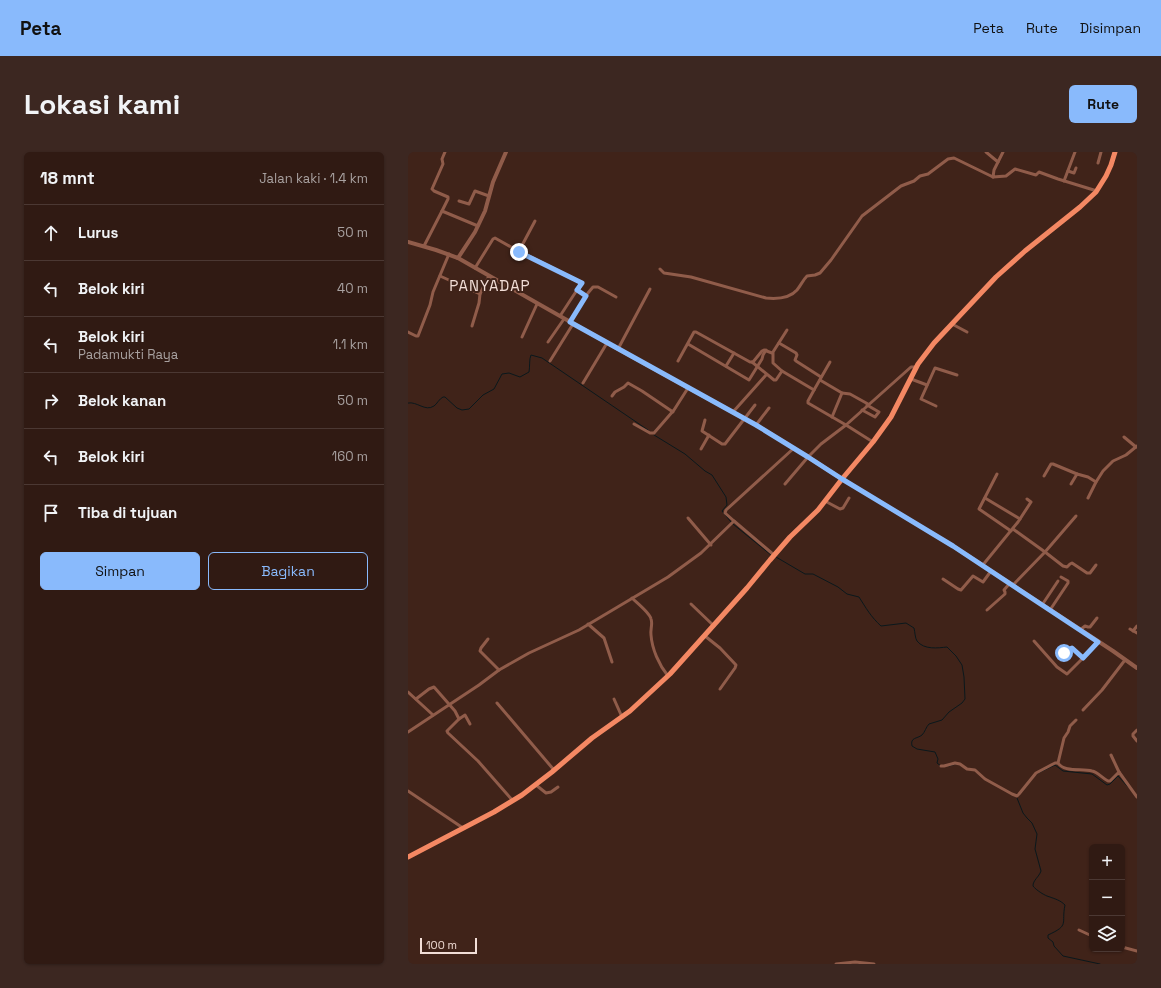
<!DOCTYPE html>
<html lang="id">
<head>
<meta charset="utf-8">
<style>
	:root { --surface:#301a13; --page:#3c2721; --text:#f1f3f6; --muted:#a8a1a0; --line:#4b3833; --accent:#89bafc }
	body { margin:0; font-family:"Space Grotesk",sans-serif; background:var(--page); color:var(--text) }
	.controls { position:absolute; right:12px; bottom:12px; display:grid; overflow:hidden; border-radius:6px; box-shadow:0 1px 3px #0004 }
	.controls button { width:36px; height:36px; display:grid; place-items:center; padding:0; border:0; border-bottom:1px solid var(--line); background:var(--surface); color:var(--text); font:20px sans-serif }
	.scale { position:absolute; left:12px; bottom:10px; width:57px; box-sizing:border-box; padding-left:4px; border:2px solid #f2ded7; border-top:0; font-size:11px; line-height:14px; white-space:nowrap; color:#f2ded7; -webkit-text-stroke:3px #402319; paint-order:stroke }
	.stop { position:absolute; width:12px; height:12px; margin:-9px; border:3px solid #89bafc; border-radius:50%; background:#fff }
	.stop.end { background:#89bafc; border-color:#fff; box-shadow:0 1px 4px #0008 }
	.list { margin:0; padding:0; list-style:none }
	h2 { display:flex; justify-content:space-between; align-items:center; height:52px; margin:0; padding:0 16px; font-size:17px }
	h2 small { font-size:13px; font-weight:400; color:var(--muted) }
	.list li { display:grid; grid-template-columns:26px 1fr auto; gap:12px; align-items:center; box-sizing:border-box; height:56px; padding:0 16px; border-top:1px solid var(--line) }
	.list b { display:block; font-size:15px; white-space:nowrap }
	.list p { margin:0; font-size:13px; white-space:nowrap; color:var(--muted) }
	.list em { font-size:13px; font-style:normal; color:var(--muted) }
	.actions { display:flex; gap:8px; padding:12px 16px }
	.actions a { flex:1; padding:9px 0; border:1px solid var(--accent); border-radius:6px; text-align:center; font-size:14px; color:var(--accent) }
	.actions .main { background:var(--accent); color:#111 }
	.icon { flex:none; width:22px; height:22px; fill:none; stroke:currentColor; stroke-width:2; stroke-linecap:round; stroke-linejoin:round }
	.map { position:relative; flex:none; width:729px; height:812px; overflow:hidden; border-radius:6px }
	header { display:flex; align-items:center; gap:24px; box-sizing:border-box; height:56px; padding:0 20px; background:var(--accent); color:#111 }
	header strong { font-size:19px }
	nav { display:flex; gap:22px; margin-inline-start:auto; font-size:14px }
	.intro { display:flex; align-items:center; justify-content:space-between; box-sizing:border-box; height:96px; padding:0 24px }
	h1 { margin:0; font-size:28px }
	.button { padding:10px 18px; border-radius:6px; background:var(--accent); color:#111; font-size:14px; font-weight:700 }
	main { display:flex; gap:24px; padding:0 24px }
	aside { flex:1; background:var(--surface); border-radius:6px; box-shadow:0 1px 3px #0004 }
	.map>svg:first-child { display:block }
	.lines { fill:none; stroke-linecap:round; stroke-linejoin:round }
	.stream { stroke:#0a181c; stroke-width:1 }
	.minor { stroke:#905c4a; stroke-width:3 }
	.tertiary { stroke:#905c4a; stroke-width:4 }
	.primary { stroke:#f48863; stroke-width:5 }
	.route { stroke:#89bafc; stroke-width:5 }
	.labels { text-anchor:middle; stroke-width:4; stroke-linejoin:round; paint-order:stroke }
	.quarter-label { font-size:15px; letter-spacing:1px; fill:#f2ded7; stroke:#402319 }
</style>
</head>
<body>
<header>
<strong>Peta</strong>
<nav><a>Peta</a><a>Rute</a><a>Disimpan</a></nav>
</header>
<div class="intro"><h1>Lokasi kami</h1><a class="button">Rute</a></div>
<main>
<aside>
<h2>18 mnt<small>Jalan kaki · 1.4 km</small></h2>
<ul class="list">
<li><svg class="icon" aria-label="ahead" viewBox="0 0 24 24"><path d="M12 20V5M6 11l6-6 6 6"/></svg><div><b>Lurus</b></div><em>50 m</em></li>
<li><svg class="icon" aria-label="left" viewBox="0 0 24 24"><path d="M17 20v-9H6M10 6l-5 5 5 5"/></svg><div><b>Belok kiri</b></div><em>40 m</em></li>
<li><svg class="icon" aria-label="left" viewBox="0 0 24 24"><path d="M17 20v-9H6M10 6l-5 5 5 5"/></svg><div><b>Belok kiri</b><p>Padamukti Raya</p></div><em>1.1 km</em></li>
<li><svg class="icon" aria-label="right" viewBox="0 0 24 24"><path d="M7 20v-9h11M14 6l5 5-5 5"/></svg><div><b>Belok kanan</b></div><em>50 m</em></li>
<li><svg class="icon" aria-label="left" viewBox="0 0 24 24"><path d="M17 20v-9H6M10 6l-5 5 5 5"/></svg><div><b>Belok kiri</b></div><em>160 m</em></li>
<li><svg class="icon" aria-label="arrive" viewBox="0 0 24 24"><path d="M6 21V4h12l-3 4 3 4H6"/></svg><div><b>Tiba di tujuan</b></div></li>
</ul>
<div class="actions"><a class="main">Simpan</a><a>Bagikan</a></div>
</aside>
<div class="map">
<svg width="729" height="812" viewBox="0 0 729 812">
	<rect width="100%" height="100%" fill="#402319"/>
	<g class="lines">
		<g class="stream">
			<path d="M 0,251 C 9,249 17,260 26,254 C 29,252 31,247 35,245 L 37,245 L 49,256 L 54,258 L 61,257 L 75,243 L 86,237 L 94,222 L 101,221 L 112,225 L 121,220 C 122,215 121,207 123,203 L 134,206 L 240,278"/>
			<polyline points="246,283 277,302 297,319 304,323 318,345 319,353 314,359 323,370"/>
			<polyline points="325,372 363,403"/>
			<path d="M 368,405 L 397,422 L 405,422 L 430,435 L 439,442 L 451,445 C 458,456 463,465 473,474 L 498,471 L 506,476 C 507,480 507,486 509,489 C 516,498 530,496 539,495 L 548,504 L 554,513 L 556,525 L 557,547 L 554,551 L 541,560 L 534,568 L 521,572 C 518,575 517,580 514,583 C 509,587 502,585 504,594 L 509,597 L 527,600 L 530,607 L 529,611 L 533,614"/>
			<polyline points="541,614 548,612"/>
			<polyline points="628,622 647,613 655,619 684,622 699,633 702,632 710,624 722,637"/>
			<path d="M 609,646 L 615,661 L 619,666 L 624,671 L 629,682 L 627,697 L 633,719 C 631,725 625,728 625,734 C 628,738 637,744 642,745 C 647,747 652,748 657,753 C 653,772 662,773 640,783 L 640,786 L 645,790 L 646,794 L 655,804 L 692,812"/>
		</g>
		<g class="minor">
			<polyline points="578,0 590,10 595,0"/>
			<polyline points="590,10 586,18 585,25 598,24 607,17 628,23 631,20 650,27 689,39"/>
			<polyline points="690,11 693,0"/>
			<polyline points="660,19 666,21 668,16"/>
			<polyline points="656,29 667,0"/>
			<polyline points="51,49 61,52 67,39 81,44"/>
			<polyline points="34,59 40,47 40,45 26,39 24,37 35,12 34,7 37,0"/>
			<polyline points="16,94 34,59 70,74"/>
			<polyline points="111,99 127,69"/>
			<polyline points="67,116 85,87 87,86 103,95 173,130 173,131 169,138"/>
			<path d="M 252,117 L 256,121 L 283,125 L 358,146 C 368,147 382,146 389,138 C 393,133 395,128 399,124 L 407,123 L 412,121 L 423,108 L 454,64 L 493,34 L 506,29 L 512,24 L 520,22 L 540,7 L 546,6 L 585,25"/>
			<polyline points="32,124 72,142"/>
			<polyline points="152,164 169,138 178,144"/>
			<polyline points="162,170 180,141 185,135 190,135 208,145"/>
			<polyline points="544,172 559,180"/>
			<polyline points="64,174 71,151 72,142 81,124"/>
			<polyline points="0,180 8,184 10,184 22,153 25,140 41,102"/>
			<polyline points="114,185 129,152"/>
			<polyline points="140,190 156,167"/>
			<polyline points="371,191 388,201 389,203 387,208 388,209 413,225"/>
			<polyline points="280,192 341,228 354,207 355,203 358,198"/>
			<polyline points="210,197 242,137"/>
			<polyline points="142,209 165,172"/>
			<polyline points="270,209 286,180 288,180 342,210 345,210 354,199 356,198 364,201"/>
			<polyline points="344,210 366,228 368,228 374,219 406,238 400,249 400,251 438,273 413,292 400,305 377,332"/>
			<polyline points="318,214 326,201"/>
			<polyline points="374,219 365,211 365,200 379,178"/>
			<polyline points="503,227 519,233"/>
			<polyline points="412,228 434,241 424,265"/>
			<polyline points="175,231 199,191"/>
			<polyline points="406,238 422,210"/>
			<polyline points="434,241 442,242 460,252"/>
			<polyline points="204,244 207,240 216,235 220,231 234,239 265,260"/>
			<polyline points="528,254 513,247 527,216 549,223"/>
			<polyline points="454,258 467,265 471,260 459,253"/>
			<polyline points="325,260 358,223"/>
			<polyline points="297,268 294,279 314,292 317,292 347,253"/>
			<polyline points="226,272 242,281 246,281 266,258 280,236"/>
			<polyline points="348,273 361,256"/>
			<polyline points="716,285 728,295"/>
			<polyline points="465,290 438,273 503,215 508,215"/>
			<polyline points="293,297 301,283"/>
			<polyline points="589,322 571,357 603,379"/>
			<polyline points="636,324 643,312 645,312 669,322"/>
			<polyline points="663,332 669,322 680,325 688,330"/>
			<polyline points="577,346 612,367"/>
			<polyline points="680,346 688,330 695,319 705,309 718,303 729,294"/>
			<polyline points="417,349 432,357 435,356 441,346"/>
			<polyline points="668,364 637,400 655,414 659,415 662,412 664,411 679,421 682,421 688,413"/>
			<polyline points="280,366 303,393"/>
			<polyline points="326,369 366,403"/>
			<polyline points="605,377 637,400 605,433"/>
			<polyline points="574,414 610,370 623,350 619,347"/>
			<polyline points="535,427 550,437 553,438 565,424 575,430 583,419"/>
			<path d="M 224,446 C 229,451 242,461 243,467 C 245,472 242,478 243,483 C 244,497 251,513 260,524"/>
			<polyline points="283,452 306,474"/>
			<polyline points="634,453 650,429"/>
			<polyline points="579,458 597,442 597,440 596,438 602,431"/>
			<polyline points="642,458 660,431 660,429 653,425"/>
			<polyline points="180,472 196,486 204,510"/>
			<polyline points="722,477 729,481"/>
			<polyline points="672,478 677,474 680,475 682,475 689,466"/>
			<polyline points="725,479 729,474"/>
			<polyline points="297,484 312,496 328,513 327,516 312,537"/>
			<polyline points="80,487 73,496 72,499 91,518"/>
			<polyline points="626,489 649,515 659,522 675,506 690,489"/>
			<polyline points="651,498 657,502 664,496 675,506"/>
			<polyline points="0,540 25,563"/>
			<polyline points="8,547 21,537 26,535 47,559 51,567 57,563 62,572"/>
			<polyline points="206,547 214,565"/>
			<polyline points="89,551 146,618"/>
			<polyline points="675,558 694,538 717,508"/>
			<polyline points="51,567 39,579 40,581 70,609 105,649"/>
			<path d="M 668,568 L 662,574 L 660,580 L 656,586 L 650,611 C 657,621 674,616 684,619 C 690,620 694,626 700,629 L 702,629 L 711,620 L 729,645"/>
			<polyline points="729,578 725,582 725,584 729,589"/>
			<polyline points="0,580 71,533 91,518 121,501 171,478 260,425 293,401 326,369 317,361 318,358 386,296"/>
			<polyline points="703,603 711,620"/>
			<polyline points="533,614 536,614 547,611 552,612 559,617 567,618 577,627 604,642 609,644 611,642 628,621 647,611 650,611"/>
			<polyline points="128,633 138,641 143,640 150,635"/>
			<polyline points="0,639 55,676"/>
			<polyline points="671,778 684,784"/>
			<polyline points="714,795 729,799"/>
			<polyline points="428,812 447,810 466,812"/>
		</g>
		<g class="tertiary">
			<polyline points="0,90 28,98 50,106 210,197 348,273 400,305 434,327 545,394 705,499 729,516"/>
			<polyline points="50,106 67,80 77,59 85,30 98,0"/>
		</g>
		<polyline class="primary" points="0,705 86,660 114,643 144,620 184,586 222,559 262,522 339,436 362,408 382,385 410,358 434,327 465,290 483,265 510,212 526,191 588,125 617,99 672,55 688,40 698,24 703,13 707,0"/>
	</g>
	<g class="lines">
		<polyline class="route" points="111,100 174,131 169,138 178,144 162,170 348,273 400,305 434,327 545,394 690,490 675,506 664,496 657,502 656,501"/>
	</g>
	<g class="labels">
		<g class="quarter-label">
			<text x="82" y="139">PANYADAP</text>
		</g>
	</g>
</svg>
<div class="controls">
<button>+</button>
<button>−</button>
<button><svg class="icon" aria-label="layers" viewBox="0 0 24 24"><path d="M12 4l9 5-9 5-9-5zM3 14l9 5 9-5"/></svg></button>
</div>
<div class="scale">100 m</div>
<div class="stop" style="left:656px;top:501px"></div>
<div class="stop end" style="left:111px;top:100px"></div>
</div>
</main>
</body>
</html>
